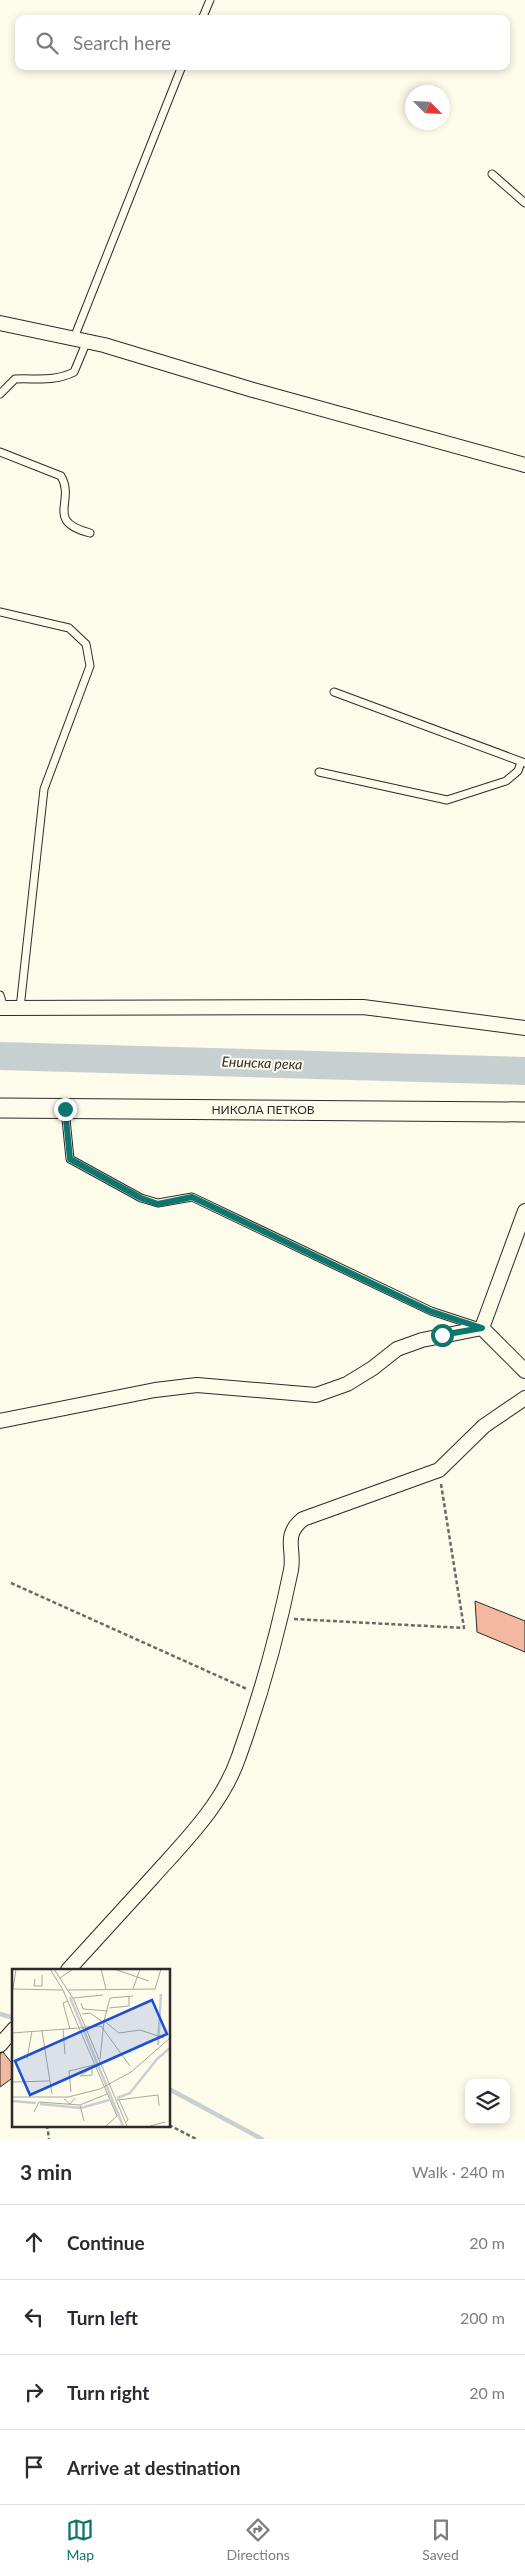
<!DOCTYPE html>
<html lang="en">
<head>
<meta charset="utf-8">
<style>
	:root { --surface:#fff; --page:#f7f7f7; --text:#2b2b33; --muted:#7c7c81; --line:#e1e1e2; --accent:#0f766e }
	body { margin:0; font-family:Lato,sans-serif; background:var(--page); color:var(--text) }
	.controls { position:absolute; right:15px; bottom:15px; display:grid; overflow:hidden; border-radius:10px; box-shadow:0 2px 8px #0003 }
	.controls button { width:45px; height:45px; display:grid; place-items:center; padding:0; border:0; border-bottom:1px solid var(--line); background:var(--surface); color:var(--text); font:25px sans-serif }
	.compass { position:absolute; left:405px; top:85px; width:45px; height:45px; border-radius:50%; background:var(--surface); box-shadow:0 2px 8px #0003; rotate:114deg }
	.stop { position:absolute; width:15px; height:15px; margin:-11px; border:4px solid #0f766e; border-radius:50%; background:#fff }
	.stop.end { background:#0f766e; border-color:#fff; box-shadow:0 1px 5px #0008 }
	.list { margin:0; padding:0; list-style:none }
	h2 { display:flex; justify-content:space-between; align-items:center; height:65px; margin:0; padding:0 20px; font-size:21px }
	h2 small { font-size:16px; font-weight:400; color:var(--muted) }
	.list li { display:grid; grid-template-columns:32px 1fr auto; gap:15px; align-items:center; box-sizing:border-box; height:75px; padding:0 20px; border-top:1px solid var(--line) }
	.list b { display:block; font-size:19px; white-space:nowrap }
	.list em { font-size:16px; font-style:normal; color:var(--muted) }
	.icon { flex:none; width:28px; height:28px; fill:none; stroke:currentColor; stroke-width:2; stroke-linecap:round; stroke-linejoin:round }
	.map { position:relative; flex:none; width:525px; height:2139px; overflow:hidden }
	.search { position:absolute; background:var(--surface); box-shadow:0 2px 8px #0003; left:15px; right:15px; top:15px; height:55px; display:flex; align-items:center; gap:12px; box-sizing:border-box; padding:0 18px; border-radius:10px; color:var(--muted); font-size:19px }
	.sheet { height:365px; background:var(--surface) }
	nav { display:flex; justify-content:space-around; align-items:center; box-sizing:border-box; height:70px; border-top:1px solid var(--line); background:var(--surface); font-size:14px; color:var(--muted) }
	nav a { display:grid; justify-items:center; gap:2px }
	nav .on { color:var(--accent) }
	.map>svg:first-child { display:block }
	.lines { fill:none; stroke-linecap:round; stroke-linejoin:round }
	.stream { stroke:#c7d0d0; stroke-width:4.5 }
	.river { stroke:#c7d0d0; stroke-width:28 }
	.building { fill:#f2b8a0; stroke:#2b2b2b }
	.lane-casing { stroke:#2b2b2b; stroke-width:9 }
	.street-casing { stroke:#2b2b2b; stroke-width:16 }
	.secondary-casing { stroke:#2b2b2b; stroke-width:21 }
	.path { stroke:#6a6964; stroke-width:2.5; stroke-dasharray:4 2.5; stroke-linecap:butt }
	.lane { stroke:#fdfbea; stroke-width:7 }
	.street { stroke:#fdfbea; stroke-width:14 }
	.secondary { stroke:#fdfbea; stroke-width:19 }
	.route { stroke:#0f766e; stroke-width:6 }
	.labels { text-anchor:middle; stroke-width:4; stroke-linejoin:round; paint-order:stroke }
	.street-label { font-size:12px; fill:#2b2b2b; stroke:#fdfbea }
	.water-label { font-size:14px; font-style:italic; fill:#2b2b2b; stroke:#fdfbea }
	.inset-river { fill:none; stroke:#c7d0d0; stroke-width:2.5 }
	.inset-road { fill:none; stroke:#a9a89e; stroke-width:1 }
	.view { fill:#1d4ed8; fill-opacity:0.15; stroke:#1d4ed8; stroke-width:2.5 }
	.inset-edge { fill:none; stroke:#2b2b2b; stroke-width:2.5 }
</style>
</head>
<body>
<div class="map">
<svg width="525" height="2139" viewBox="0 0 525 2139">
	<rect width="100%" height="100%" fill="#fdfbea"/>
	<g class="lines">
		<g class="stream">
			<polyline points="0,2014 14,2018"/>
			<polyline points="169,2089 262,2139"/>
		</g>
		<polyline class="river" points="0,1056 525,1071"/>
	</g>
	<g class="building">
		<polygon points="475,1601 525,1621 525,1652 477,1632"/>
		<polygon points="3,2052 14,2066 14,2077 0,2087 0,2054"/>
	</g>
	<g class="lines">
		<g class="lane-casing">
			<g id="lane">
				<polyline points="202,19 210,0"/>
				<polyline points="492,174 525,203"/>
				<polyline points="74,338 182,66"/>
				<path d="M 0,394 L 15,379 C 37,378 54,382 74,372 L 87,341"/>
				<path d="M 0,452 L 61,476 C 76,502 44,521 90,533"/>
				<polyline points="0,612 69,628 86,644 90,666 44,789 20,1008"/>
				<polyline points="334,692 525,763"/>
				<polyline points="319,772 447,800 506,781 518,771 521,762"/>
				<polyline points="0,995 4,1008"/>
				<polyline points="65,1109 70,1159 141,1198 158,1203 192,1197 431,1311 477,1326"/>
			</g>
		</g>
		<g class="street-casing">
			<g id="street">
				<polyline points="0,323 104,345 253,390 525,465"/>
				<polyline points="0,1008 363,1007 525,1028"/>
				<polyline points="482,1328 525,1371"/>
				<polyline points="0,1421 155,1390 197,1385 316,1395 347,1384 373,1368 397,1349 422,1340 482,1328 525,1211"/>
				<path d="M 68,1970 C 96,1939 124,1909 152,1878 C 185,1841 223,1804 239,1756 C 261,1695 278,1634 291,1570 C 295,1549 282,1536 303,1519 L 439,1470 L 484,1426 L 525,1398"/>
				<polyline points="0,2045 14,2029"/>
			</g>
		</g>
		<g class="secondary-casing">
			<polyline id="secondary" points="0,1108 525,1112"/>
		</g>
		<g class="path">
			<polyline points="11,1583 247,1689"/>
			<polyline points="294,1619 464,1628 441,1484"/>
			<polyline points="47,2125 49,2139"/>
			<polyline points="169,2125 196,2139"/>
		</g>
		<use href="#lane" class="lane"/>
		<use href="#street" class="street"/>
		<use href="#secondary" class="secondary"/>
	</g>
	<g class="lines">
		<polyline class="route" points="65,1109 70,1159 141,1198 158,1204 192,1197 430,1311 482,1328 442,1335"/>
	</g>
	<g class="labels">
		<g class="street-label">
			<text x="263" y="1114">НИКОЛА ПЕТКОВ</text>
		</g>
		<g class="water-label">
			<text transform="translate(262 1063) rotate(2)" y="5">Енинска река</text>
		</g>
	</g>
	<g transform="translate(12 1969)">
		<rect width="158" height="158" fill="#fdfbea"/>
		<path class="inset-river" d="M 58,28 L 111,157M 146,76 L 149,25M 105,129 L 118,124 L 145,90 L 158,79M 0,132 L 24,134M 28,135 L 69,139 L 97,131"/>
		<path class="inset-road" d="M 38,0 L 51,21 L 67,59 L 73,58M 42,0 L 62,31 L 115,157M 89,0 L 94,20M 102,0 L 137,12M 48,9 L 61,0M 23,10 L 22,17 L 30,17 L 30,6M 0,20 L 51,21M 1,20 L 4,0M 121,20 L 128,0M 56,21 L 143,20 L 149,0M 61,29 L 91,26M 56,32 L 51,34 L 58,60M 69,34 L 71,40 L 96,42M 97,39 L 117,37 L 117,27M 70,45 L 78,44 L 91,53M 92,52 L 98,29 L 121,27M 74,58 L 89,57 L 118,97M 51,60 L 53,85M 30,62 L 40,125M 0,64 L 67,59 L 105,147 L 94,157M 15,90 L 20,62M 88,90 L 92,52 L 107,64 L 128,61 L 152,69M 80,99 L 80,106 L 68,107 L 82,97M 0,113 L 37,112M 59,123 L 57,102 L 82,96M 0,128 L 56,128 L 88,120 L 119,103 L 158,69M 52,130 L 58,135 L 63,129M 105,131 L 146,126 L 147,137M 107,131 L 116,151 L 113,154M 68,136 L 72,152M 22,143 L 27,133 L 68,136 L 95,125M 138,157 L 153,153"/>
		<path class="view" d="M 140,31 L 155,65 L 18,126 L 3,92 Z"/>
		<rect width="158" height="158" class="inset-edge"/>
	</g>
</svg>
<div class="controls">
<button><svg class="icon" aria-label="layers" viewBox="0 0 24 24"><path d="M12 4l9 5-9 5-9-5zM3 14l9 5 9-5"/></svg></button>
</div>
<svg class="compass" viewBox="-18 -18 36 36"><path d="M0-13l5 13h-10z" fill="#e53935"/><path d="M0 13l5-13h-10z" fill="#7c7c81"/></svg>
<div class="stop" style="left:442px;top:1335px"></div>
<div class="stop end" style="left:65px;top:1109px"></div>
<div class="search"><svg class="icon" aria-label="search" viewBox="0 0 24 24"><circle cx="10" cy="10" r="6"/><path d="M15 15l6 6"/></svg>Search here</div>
</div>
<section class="sheet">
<h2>3 min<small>Walk · 240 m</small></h2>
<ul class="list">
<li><svg class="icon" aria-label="ahead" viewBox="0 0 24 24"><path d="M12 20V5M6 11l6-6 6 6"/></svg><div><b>Continue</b></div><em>20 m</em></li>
<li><svg class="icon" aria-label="left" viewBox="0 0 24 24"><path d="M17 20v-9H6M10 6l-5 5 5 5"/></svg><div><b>Turn left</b></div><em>200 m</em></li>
<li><svg class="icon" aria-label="right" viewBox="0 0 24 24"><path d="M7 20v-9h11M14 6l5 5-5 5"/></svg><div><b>Turn right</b></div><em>20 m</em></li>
<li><svg class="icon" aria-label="arrive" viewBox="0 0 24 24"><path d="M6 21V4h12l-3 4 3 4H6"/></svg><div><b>Arrive at destination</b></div></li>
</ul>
</section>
<nav>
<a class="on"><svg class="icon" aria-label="map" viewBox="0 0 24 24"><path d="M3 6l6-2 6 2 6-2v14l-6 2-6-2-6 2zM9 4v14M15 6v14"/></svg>Map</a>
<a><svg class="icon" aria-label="directions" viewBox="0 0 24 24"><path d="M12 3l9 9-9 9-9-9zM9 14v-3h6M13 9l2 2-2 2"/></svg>Directions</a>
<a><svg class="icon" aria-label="saved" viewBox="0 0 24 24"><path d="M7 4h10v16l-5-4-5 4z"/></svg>Saved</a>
</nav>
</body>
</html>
